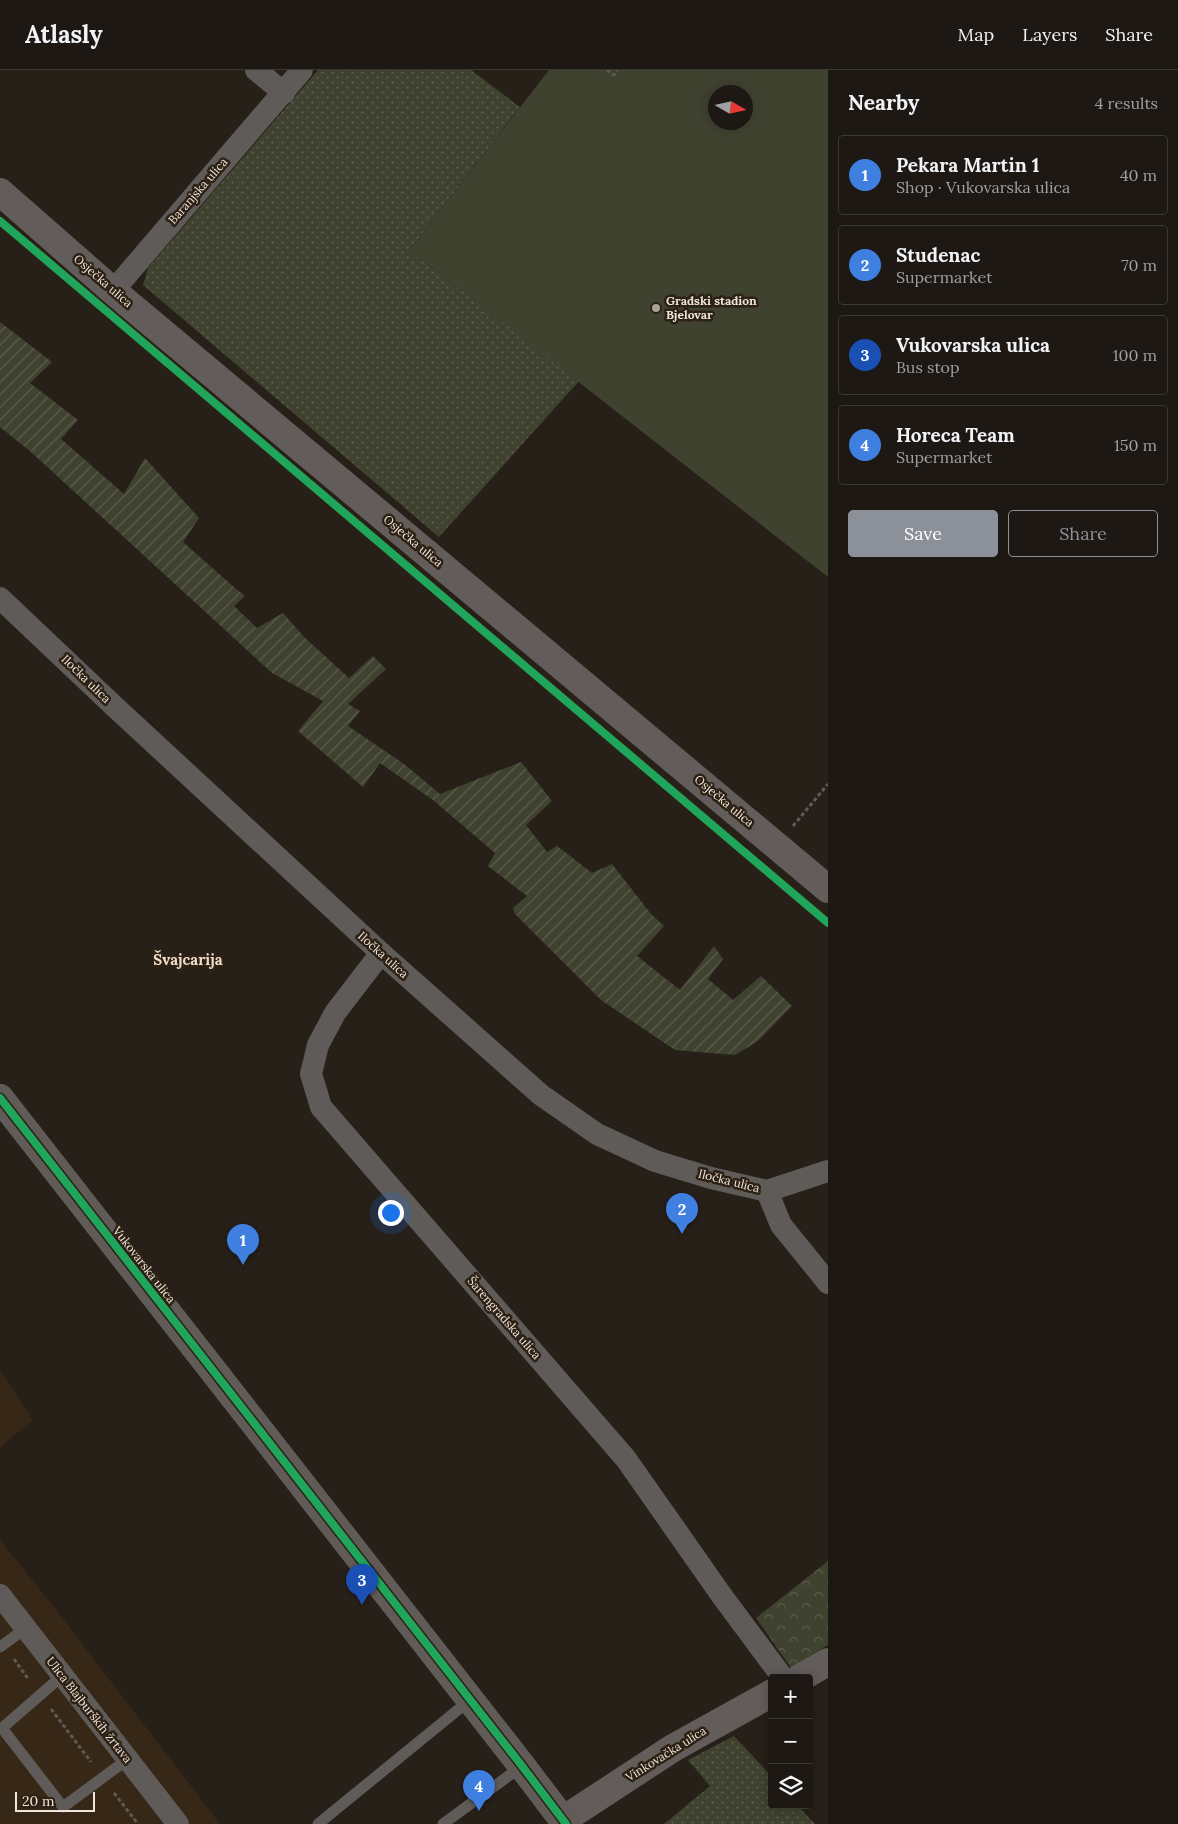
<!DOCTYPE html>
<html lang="en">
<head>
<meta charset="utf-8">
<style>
	:root { --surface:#1d1813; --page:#2a2521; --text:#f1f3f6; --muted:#a0a0a0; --line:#3b3733; --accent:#8c9099 }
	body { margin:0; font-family:Lora,serif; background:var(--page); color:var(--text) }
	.controls { position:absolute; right:15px; bottom:15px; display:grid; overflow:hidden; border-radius:5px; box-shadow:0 2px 12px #0003 }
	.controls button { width:45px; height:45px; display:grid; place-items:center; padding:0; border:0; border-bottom:1px solid var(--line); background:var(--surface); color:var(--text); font:25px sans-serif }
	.compass { position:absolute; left:708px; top:15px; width:45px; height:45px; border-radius:50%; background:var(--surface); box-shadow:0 2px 12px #0003; rotate:99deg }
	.scale { position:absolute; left:15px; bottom:12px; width:80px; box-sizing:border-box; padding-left:5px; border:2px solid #eee6dd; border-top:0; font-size:14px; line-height:18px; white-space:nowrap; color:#eee6dd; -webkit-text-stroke:4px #2d2113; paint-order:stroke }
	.you { position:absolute; left:390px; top:1142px; width:18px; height:18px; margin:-12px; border:4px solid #fff; border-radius:50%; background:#1a73e8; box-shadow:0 0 0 8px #1a73e833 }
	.badge { display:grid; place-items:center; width:32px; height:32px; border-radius:50%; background:var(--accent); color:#fff; font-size:16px; font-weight:700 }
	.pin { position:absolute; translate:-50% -41px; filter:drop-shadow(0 1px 2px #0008) }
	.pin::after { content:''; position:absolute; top:26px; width:18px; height:15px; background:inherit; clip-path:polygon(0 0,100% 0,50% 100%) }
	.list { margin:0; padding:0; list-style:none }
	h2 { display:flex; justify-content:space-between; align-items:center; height:65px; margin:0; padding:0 20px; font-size:21px }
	h2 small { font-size:16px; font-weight:400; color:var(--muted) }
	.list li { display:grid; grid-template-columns:32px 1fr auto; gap:15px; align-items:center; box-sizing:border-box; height:80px; margin:0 10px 10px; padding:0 10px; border:1px solid var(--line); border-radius:5px }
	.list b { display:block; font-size:19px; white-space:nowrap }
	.list p { margin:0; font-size:16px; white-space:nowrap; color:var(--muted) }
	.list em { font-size:16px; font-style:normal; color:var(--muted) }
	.actions { display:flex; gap:10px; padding:15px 20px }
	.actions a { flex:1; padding:11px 0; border:1px solid var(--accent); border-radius:5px; text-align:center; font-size:18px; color:var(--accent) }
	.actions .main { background:var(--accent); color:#fff }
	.icon { flex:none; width:28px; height:28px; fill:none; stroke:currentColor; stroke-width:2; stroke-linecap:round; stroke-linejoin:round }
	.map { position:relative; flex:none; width:828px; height:1754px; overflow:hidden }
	header { display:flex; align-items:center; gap:30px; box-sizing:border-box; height:70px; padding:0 25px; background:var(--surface); border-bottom:1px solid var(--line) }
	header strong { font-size:24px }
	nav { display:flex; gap:28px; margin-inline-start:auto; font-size:18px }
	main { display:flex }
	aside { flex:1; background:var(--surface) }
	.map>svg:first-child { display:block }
	.built { fill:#372716 }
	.grass { fill:url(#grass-dots) }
	.forest { fill:url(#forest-crowns) }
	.garden { fill:url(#garden-furrows) }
	.pitch { fill:#404230; fill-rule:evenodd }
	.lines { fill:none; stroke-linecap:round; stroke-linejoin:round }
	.path { stroke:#5e5955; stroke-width:3; stroke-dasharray:4 2.5; stroke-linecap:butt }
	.lane { stroke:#5e5b59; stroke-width:11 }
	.street { stroke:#5e5b59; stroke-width:22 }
	.secondary { stroke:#625c5a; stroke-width:28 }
	.primary { stroke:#615b57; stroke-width:28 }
	.cycleway-casing { stroke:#2d2113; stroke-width:11 }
	.cycleway { stroke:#20a55d; stroke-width:8 }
	.poi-dot { fill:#a8a198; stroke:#2d2113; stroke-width:2 }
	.labels { text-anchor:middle; stroke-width:5; stroke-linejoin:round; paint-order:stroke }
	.street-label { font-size:12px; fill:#eee6dd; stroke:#2d2113 }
	.poi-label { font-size:12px; font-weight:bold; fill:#eee6dd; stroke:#2d2113; text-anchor:start }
	.quarter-label { font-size:15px; font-weight:bold; fill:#efddcc; stroke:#2d2113 }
</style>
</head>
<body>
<header>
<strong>Atlasly</strong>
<nav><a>Map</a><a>Layers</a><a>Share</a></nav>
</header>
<main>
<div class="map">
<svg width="828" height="1754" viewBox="0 0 828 1754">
	<defs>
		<pattern id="grass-dots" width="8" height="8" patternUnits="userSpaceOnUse" patternTransform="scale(1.25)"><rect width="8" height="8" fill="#404230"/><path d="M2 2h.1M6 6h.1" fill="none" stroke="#5c5d4e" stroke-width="1.8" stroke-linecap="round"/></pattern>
		<pattern id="forest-crowns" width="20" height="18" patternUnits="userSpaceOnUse" patternTransform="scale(1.25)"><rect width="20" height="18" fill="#404230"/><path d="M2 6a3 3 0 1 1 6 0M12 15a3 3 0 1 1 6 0" fill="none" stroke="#5c5d4e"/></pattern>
		<pattern id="garden-furrows" width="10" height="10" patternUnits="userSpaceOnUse" patternTransform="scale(1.25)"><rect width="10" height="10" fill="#404230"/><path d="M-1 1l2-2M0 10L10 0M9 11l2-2" fill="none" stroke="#5c5d4e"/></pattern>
	</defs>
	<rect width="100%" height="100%" fill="#272019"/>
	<g class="built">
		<polygon points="0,1300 33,1350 0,1377"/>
		<polygon points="0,1470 50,1532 220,1754 0,1754"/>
	</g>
	<g class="grass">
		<polygon points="318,0 471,0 520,37 409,181 434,199 579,311 439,467 143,215 148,198"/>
		<polygon points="734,1666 772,1707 772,1735 797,1735 815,1754 664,1754 710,1716 688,1690"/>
	</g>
	<polygon class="forest" points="828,1491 828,1575 791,1598 756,1548"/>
	<polygon class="garden" points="0,252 52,292 30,313 78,350 61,369 124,424 145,388 199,448 183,472 235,518 245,526 234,536 257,558 283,543 304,567 349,608 373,586 386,599 348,634 360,641 348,656 404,694 440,724 521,692 552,731 526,755 547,782 557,776 592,803 612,794 651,844 664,856 637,886 680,920 714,876 723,889 708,909 733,930 761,906 792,936 758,971 735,985 675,980 601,930 515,844 513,838 527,826 488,796 495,783 433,730 380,693 363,717 298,661 323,631 272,603 31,382 0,357"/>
	<path class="pitch" d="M 549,0 L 828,0 L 828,507 L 434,199 L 409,181 ZM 716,22 L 746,22 L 746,52 L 716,52 Z"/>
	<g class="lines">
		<g class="path">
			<polyline points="607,0 614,5 617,0"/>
			<polyline points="793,756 828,714"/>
			<polyline points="14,1589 29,1610"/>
			<polyline points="51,1639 91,1692"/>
			<polyline points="114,1723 138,1754"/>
		</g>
		<g class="lane">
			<polyline points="0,1577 26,1558"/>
			<polyline points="62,1606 2,1658 63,1737 128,1689"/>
			<polyline points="318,1754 470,1630"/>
			<polyline points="443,1754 522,1696"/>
		</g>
		<g class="street">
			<polyline points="256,0 284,23"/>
			<polyline points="113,221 302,0"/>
			<polyline points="0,528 115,637 381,883 541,1025 597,1064 655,1091 711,1108 767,1121 828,1101"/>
			<polyline points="381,883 335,943 318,975 311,1004 321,1037 626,1389 722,1526 783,1608"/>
			<polyline points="767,1121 781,1155 828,1213"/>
			<polyline points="0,1525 178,1754"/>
		</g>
		<g class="secondary">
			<polyline points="0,122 113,221 828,819"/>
			<polyline points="800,1608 828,1592"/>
			<polyline points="563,1750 673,1678 772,1623"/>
		</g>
		<polyline class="primary" points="0,1028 522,1696 566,1754"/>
		<g class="cycleway-casing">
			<g id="cycleway">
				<polyline points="0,151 828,853"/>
				<polyline points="0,1028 522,1696 566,1754"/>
			</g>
		</g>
		<use href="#cycleway" class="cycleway"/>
	</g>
	<circle class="poi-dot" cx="656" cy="238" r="5"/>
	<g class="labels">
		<g class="street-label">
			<text transform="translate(198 121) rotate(-49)" y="4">Baranjska ulica</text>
			<text transform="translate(103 211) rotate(41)" y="4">Osječka ulica</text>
			<text transform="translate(413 471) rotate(40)" y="4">Osječka ulica</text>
			<text transform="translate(86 609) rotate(44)" y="4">Iločka ulica</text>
			<text transform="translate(724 731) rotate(40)" y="4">Osječka ulica</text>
			<text transform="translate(383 885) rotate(42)" y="4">Iločka ulica</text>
			<text transform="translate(729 1111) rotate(14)" y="4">Iločka ulica</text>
			<text transform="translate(144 1195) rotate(52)" y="4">Vukovarska ulica</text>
			<text transform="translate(504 1248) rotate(49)" y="4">Šarengradska ulica</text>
			<text transform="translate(89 1640) rotate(52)" y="4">Ulica Blajburških žrtava</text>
			<text transform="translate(666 1684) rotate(-32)" y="4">Vinkovačka ulica</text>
		</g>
		<g class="poi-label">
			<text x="666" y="235">Gradski stadion<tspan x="666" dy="14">Bjelovar</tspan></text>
		</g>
		<g class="quarter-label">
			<text x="188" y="895">Švajcarija</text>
		</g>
	</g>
</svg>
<div class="controls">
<button>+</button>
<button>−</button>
<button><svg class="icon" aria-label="layers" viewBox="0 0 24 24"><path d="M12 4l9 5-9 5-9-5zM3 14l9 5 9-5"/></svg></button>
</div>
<svg class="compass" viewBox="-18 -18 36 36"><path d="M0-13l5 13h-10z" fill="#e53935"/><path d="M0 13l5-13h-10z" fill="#a0a0a0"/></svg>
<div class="scale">20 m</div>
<div class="you"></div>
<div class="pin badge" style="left:243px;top:1195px;background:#3f7fe0">1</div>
<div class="pin badge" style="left:682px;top:1164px;background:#3f7fe0">2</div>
<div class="pin badge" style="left:362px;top:1535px;background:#1a4fb4">3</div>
<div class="pin badge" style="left:479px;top:1741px;background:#3f7fe0">4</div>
</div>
<aside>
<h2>Nearby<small>4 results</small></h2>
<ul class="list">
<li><span class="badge" style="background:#3f7fe0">1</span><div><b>Pekara Martin 1</b><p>Shop · Vukovarska ulica</p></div><em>40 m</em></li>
<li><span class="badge" style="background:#3f7fe0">2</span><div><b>Studenac</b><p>Supermarket</p></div><em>70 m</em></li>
<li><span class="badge" style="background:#1a4fb4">3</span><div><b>Vukovarska ulica</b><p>Bus stop</p></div><em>100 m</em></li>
<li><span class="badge" style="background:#3f7fe0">4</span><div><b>Horeca Team</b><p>Supermarket</p></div><em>150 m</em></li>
</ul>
<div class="actions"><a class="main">Save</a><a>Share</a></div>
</aside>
</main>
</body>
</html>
